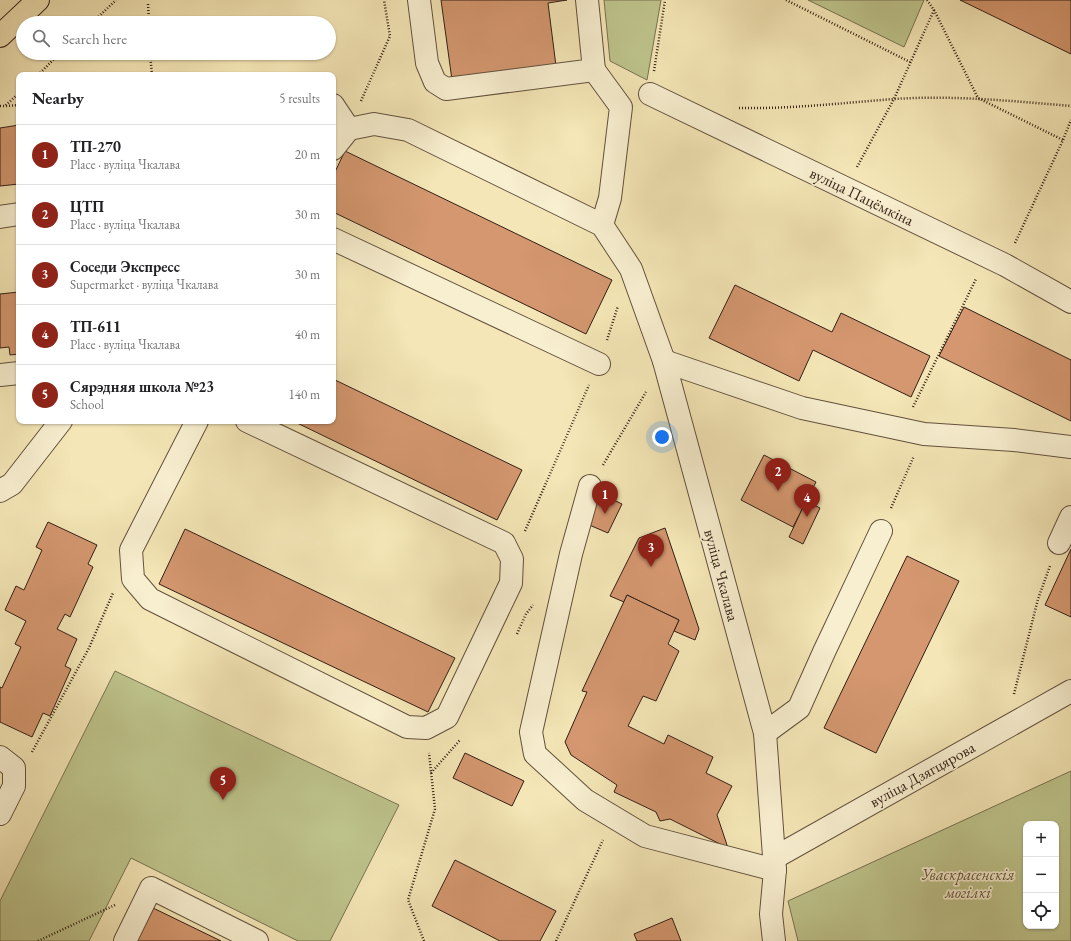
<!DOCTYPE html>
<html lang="en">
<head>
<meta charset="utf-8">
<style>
	:root { --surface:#fff; --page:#f6f6f6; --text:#202124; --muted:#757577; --line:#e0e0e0; --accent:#8f2418 }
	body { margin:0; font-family:"EB Garamond",serif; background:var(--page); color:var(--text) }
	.controls { position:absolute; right:12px; bottom:12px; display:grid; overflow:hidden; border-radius:8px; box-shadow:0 1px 3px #0004 }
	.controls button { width:36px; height:36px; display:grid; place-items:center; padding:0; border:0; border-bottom:1px solid var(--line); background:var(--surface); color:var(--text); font:20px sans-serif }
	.you { position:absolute; left:662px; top:437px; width:14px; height:14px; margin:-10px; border:3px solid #fff; border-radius:50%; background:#1a73e8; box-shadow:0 0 0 6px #1a73e833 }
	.badge { display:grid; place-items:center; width:26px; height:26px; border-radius:50%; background:var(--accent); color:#fff; font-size:13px; font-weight:700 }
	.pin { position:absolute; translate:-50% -33px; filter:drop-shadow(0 1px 2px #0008) }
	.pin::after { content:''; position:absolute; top:21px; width:14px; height:12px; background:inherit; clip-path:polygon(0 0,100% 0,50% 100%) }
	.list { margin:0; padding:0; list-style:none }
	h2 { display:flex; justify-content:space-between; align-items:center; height:52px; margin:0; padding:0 16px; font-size:17px }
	h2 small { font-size:13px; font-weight:400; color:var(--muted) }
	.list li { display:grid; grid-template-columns:26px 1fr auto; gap:12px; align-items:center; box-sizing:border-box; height:60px; padding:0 16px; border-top:1px solid var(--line) }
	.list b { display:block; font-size:15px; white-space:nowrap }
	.list p { margin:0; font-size:13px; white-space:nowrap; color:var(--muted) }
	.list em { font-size:13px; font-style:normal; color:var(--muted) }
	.icon { flex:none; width:22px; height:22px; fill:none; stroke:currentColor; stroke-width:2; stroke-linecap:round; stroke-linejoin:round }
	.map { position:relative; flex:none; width:1071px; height:941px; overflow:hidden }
	.search { position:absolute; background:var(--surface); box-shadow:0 1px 3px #0004; left:16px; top:16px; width:320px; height:44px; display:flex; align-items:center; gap:10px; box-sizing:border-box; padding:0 14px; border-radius:22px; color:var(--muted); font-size:15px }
	.panel { position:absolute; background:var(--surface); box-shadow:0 1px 3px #0004; left:16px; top:72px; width:320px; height:352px; border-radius:8px }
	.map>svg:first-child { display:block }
	.green { fill:#bec48c; stroke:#787250; fill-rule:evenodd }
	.building { fill:#d4976f; stroke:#321f15 }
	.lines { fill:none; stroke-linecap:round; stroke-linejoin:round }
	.minor-casing { stroke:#62513d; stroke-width:24 }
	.major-casing { stroke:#321f15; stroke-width:24 }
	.path { stroke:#321f15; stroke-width:2.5; stroke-dasharray:1 2; stroke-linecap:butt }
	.minor { stroke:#f8efd0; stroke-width:22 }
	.major { stroke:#f4e6b6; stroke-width:22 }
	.labels { text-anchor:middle; stroke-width:3.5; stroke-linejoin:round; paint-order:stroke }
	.street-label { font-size:16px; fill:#321f15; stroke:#f8efd0 }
	.park-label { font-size:16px; font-style:italic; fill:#5c5139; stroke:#f8efd0 }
</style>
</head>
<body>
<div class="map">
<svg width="1071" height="941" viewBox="0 0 1071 941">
	<rect width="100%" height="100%" fill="#f4e6b6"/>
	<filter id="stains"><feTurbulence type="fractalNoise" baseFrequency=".005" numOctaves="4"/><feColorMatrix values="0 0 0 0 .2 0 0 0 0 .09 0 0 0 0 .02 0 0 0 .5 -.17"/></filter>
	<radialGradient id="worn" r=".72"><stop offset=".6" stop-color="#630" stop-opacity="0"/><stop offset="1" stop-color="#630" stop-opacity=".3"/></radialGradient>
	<g class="green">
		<polygon points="604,0 661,0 647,80 610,61"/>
		<polygon points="808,0 924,0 904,47"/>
		<polygon points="115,671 399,805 330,941 298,941 131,858 89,941 0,941 0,901"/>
		<path d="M 1071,771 L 1071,941 L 798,941 L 788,901 ZM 1026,824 L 1056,824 L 1056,926 L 1026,926 Z"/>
	</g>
	<g class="building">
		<polygon points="441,0 567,0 548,3 556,66 452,80"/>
		<polygon points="960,0 1071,0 1071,54"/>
		<polygon points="19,125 19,184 0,186 0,128"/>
		<polygon points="345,151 612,280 586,334 333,212 333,176"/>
		<polygon points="735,285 832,332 841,313 930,356 911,397 813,350 799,381 709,338"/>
		<polygon points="19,292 19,354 10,355 9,347 0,348 0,294"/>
		<polygon points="964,307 1071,360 1071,421 939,356"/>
		<polygon points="333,379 522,470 497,520 293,421 333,421"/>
		<polygon points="764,455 816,482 793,527 741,500"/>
		<polygon points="601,494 622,504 608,533 587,524"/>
		<polygon points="806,501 820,508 803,544 789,537"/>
		<polygon points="48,522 97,545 88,564 93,567 70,617 65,614 57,629 77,639 65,666 71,669 50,716 43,713 32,737 0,722 0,687 2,688 21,647 15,644 26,621 5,610 16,586 24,590 42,550 36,547"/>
		<polygon points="665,528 699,629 695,640 674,631 679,620 627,595 624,602 610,596 639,538"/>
		<polygon points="185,529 455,658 428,712 159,584"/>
		<polygon points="1071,549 1071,617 1045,605"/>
		<polygon points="907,556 959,581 876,753 824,728"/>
		<polygon points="627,595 679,620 668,644 679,651 656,701 643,696 628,726 664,744 668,735 713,757 706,773 732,786 717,815 728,848 670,819 660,821 656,812 614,792 617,785 571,755 565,742 587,692 582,691"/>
		<polygon points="465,753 524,781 512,806 453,778"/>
		<polygon points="455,860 556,911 540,941 500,941 432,906"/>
		<polygon points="151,907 221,941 134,941"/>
		<polygon points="672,918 681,941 637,941 634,934"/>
	</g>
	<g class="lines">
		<g class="minor-casing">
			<g id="minor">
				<polyline points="419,0 427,63 435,82 446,89 594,70 587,0"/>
				<polyline points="594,70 621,107 610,198 602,225"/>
				<polyline points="650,94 1005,265 1071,302"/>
				<polyline points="333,105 349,129"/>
				<polyline points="333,149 349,129 374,124 408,130 602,225 631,269 664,361 765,733 775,870 771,914 774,941"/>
				<polyline points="0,217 19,214"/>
				<polyline points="333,239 599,364"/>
				<polyline points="664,361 802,408 924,434 1014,440 1071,447"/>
				<polyline points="0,375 19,373"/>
				<polyline points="197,421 131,550 133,579 150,599 407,727 426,728 447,717 511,583 512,559 504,543 247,421"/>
				<polyline points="590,486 571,554 531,732 535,754 585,800 645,836 775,870"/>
				<polyline points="0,491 12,484 61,421"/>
				<polyline points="1059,543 1071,517"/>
				<polyline points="765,733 799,708 824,652 881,531"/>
				<polyline points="0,757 14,768 14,786 0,814"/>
				<polyline points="774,858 1071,691"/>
				<polyline points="125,941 151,888 257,941"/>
			</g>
		</g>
		<g class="major-casing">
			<polyline id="major" points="0,36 38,0"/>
		</g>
		<g class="path">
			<polyline points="786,0 910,62"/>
			<polyline points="927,0 934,10 978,98 1063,140"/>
			<polyline points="148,4 149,23"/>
			<polyline points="92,23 116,0"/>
			<polyline points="150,53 152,75"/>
			<polyline points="654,71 665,0"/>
			<polyline points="38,75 60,53"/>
			<polyline points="361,101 390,36 384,0"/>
			<polyline points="0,106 5,106 19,93"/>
			<polyline points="6,106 19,105"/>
			<path d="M 739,108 C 791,109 842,103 894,99 C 953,95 1012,101 1071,106"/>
			<polyline points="857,167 894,99 934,10"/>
			<polyline points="1015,243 1063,140 1071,120"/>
			<polyline points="607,340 618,306"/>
			<polyline points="913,407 976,279"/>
			<polyline points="603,465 646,392"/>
			<polyline points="891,508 914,456"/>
			<polyline points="525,531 589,385"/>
			<polyline points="517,634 526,614 533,605"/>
			<polyline points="1014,694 1038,599 1050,566"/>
			<polyline points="32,752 89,648 113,593"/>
			<polyline points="431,773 460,740"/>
			<polyline points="38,941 115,905"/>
			<polyline points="424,941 408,900 435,809 429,753"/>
			<polyline points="556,941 603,840"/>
		</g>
		<use href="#minor" class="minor"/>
		<use href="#major" class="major"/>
	</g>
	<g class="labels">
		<g class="street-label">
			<text transform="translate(862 196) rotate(26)" y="6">вуліца Пацёмкіна</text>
			<text transform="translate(722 575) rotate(75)" y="6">вуліца Чкалава</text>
			<text transform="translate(922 774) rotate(-29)" y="6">вуліца Дзягцярова</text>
		</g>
		<g class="park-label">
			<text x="968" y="880">Уваскрасенскія<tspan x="968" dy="18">могілкі</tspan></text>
		</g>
	</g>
	<rect width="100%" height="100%" filter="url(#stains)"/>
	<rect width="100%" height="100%" fill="url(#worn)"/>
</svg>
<div class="controls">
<button>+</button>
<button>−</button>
<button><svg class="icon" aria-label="locate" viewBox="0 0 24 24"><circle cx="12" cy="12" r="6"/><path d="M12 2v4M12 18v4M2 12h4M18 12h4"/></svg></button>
</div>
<div class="you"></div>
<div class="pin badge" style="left:605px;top:514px">1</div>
<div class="pin badge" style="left:778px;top:491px">2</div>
<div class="pin badge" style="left:651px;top:567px">3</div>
<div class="pin badge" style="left:807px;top:517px">4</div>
<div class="pin badge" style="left:223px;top:800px">5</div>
<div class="search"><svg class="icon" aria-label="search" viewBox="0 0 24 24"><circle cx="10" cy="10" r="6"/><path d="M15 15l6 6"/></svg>Search here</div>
<section class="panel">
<h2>Nearby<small>5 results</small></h2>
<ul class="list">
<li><span class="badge">1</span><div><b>ТП-270</b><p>Place · вуліца Чкалава</p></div><em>20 m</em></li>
<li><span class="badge">2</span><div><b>ЦТП</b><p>Place · вуліца Чкалава</p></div><em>30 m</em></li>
<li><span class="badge">3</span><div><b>Соседи Экспресс</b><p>Supermarket · вуліца Чкалава</p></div><em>30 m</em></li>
<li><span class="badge">4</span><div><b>ТП-611</b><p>Place · вуліца Чкалава</p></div><em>40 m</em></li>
<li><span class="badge">5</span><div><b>Сярэдняя школа №23</b><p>School</p></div><em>140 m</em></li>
</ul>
</section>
</div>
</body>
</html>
